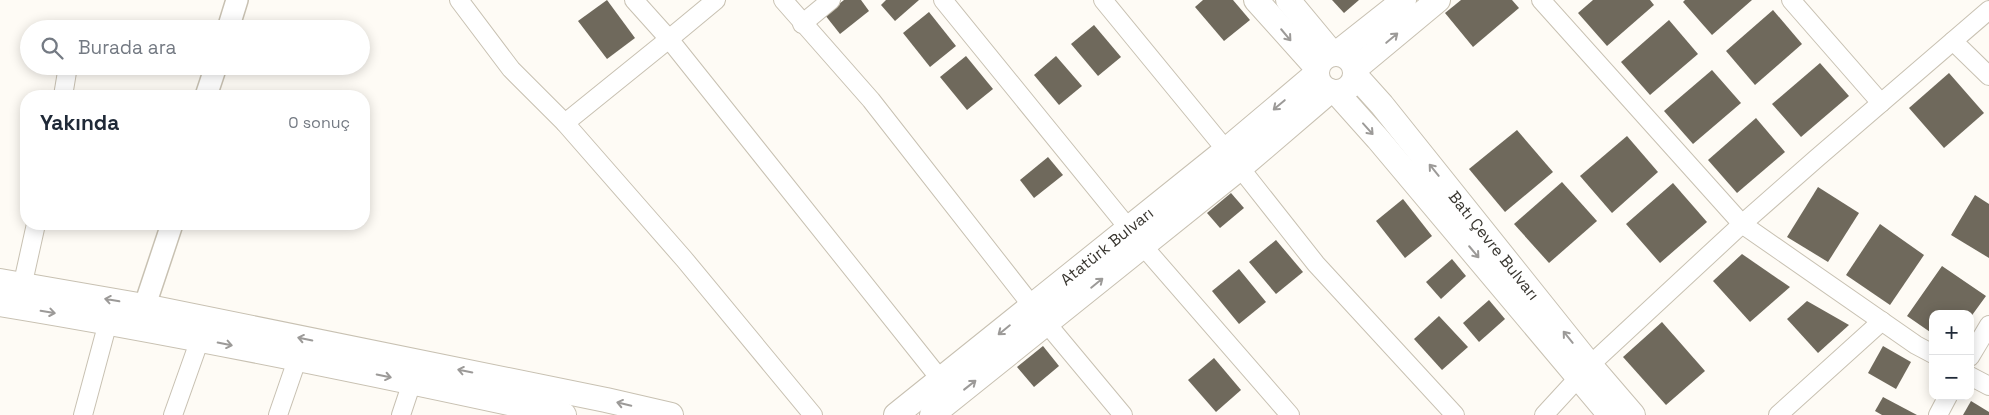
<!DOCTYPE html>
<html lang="tr">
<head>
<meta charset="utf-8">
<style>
	:root { --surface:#fff; --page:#f6f6f7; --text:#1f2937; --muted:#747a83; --line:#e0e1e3 }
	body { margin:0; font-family:"Space Grotesk",sans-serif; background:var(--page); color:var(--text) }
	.controls { position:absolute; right:15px; bottom:15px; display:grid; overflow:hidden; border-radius:10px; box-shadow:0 2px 12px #0003 }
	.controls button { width:45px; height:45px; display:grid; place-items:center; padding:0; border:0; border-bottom:1px solid var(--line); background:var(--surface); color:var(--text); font:25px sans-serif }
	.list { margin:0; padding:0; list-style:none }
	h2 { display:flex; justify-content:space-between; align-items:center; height:65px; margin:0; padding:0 20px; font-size:21px }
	h2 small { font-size:16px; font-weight:400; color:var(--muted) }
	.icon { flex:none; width:28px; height:28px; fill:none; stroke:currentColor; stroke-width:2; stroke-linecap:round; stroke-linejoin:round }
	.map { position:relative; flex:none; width:1989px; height:415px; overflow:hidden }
	.search { position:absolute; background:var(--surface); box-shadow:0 2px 12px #0003; left:20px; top:20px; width:350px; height:55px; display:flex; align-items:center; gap:12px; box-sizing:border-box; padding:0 18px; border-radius:28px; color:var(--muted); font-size:19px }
	.panel { position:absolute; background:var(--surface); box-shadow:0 2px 12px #0003; left:20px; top:90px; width:350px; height:140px; border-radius:20px }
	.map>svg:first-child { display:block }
	.building { fill:#6f695c }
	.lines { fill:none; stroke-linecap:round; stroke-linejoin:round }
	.minor-casing { stroke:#c8c1b2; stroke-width:20 }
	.tertiary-casing { stroke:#c8c1b2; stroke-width:24 }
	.secondary-casing { stroke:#c8c1b2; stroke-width:26 }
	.minor { stroke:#fff; stroke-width:18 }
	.tertiary { stroke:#fff; stroke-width:21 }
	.secondary { stroke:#fff; stroke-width:24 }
	.oneway { stroke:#9c9a98 }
	.labels { text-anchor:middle; stroke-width:5; stroke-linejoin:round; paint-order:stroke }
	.street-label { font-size:16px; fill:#393630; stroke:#fefbf5 }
</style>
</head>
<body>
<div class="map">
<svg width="1989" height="415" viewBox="0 0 1989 415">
	<rect width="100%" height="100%" fill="#fefbf5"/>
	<g class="building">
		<polygon points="607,0 635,38 607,59 578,21"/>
		<polygon points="844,0 861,0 869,11 840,34 825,15"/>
		<polygon points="886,0 919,0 895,21 881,5"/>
		<polygon points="1203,0 1233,0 1250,20 1224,41 1195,7"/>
		<polygon points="1332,0 1359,0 1344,13"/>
		<polygon points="1461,0 1512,0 1519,8 1473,47 1445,13"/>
		<polygon points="1593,0 1650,0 1654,5 1607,46 1578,13"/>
		<polygon points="1685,0 1752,0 1712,35 1683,2"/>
		<polygon points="1773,10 1802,44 1755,85 1726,51"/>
		<polygon points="929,12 956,46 930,67 903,33"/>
		<polygon points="1669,20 1698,54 1650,95 1621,62"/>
		<polygon points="1094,25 1121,57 1098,76 1071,44"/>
		<polygon points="966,56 993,89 967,110 940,77"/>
		<polygon points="1056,56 1082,86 1059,105 1034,75"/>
		<polygon points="1820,63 1849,96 1801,137 1772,104"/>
		<polygon points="1712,70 1741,103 1693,144 1664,111"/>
		<polygon points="1949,73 1984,113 1944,148 1909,108"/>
		<polygon points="1756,118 1785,152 1737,193 1708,160"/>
		<polygon points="1517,130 1553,172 1505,212 1469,169"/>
		<polygon points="1627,136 1658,172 1612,213 1580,176"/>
		<polygon points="1048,157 1063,175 1034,198 1020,180"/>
		<polygon points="1562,182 1597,221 1549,263 1514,224"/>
		<polygon points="1673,183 1707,222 1660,263 1626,224"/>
		<polygon points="1818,187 1859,213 1828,262 1787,237"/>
		<polygon points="1231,193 1244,208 1220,228 1207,213"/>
		<polygon points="1975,195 1989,204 1989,258 1951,235"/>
		<polygon points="1403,199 1432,236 1405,258 1376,221"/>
		<polygon points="1880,224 1924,255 1890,305 1846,275"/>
		<polygon points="1276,240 1303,272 1276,294 1249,262"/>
		<polygon points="1742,254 1790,287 1750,322 1713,281"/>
		<polygon points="1452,259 1466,276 1441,299 1426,282"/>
		<polygon points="1942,266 1986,296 1970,318 1970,314 1933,314 1933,334 1907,316"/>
		<polygon points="1239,269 1266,302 1239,324 1212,291"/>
		<polygon points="1489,300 1505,319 1479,342 1463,323"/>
		<polygon points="1807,301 1849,325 1818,353 1787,319"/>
		<polygon points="1439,316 1468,347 1442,370 1414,339"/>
		<polygon points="1662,322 1705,371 1666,405 1623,357"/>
		<polygon points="1043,346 1059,366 1034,387 1017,367"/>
		<polygon points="1883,346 1911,362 1896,389 1868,373"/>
		<polygon points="1214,358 1241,390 1216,412 1188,380"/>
		<polygon points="1883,397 1917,415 1882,415 1875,411"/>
		<polygon points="1971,401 1989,412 1989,415 1963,415"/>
	</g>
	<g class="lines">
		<g class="minor-casing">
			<g id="minor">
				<polyline points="459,0 511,69 565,123"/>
				<polyline points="634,0 669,39 716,0"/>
				<polyline points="783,0 871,100 1033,307 1123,415"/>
				<polyline points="943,0 1143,246 1290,415"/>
				<polyline points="1103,0 1226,150 1316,264 1455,415"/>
				<polyline points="1541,0 1742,224 1916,345 1933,354"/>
				<polyline points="1791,0 1881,103"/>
				<polyline points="802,24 831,0"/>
				<polyline points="1953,41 1989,76"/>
				<polyline points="63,96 68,66"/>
				<polyline points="20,296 36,224"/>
				<polyline points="1970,357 1989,325"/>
				<polyline points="1970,376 1989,386"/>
				<polyline points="83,415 108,322"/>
				<polyline points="173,415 200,339"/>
				<polyline points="278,415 298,357"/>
				<polyline points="401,415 412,382"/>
				<polyline points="813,415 684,259 565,123 669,39 941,380"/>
				<polyline points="1544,415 1590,365 1742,224 1817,158 1989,10"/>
				<polyline points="1778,415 1882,321"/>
				<polyline points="1938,415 1948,396"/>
			</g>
		</g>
		<g class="tertiary-casing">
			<g id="tertiary">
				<polyline points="228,29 237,0"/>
				<polyline points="206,96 216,66"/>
				<polyline points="139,323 172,224"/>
			</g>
		</g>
		<g class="secondary-casing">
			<g id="secondary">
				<polyline points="1256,0 1317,68"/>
				<polyline points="1288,0 1332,53"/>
				<polyline points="1337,53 1404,0"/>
				<circle cx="1336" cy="73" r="19"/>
				<polyline points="1355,69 1438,0"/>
				<path id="s1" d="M 1355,75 L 1382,105 L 1590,365 L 1633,415"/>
				<polyline points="1336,92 1378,139 1610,415"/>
				<polyline points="0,281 144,306 606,400 671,415"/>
				<path d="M 0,304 C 189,335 377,374 564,415"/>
				<path id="s2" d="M 896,415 L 1226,150 L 1316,74"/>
				<polyline points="932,415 1240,168 1330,91"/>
			</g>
		</g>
		<use href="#minor" class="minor"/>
		<use href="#tertiary" class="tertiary"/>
		<use href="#secondary" class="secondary"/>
	</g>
	<defs><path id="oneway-shaft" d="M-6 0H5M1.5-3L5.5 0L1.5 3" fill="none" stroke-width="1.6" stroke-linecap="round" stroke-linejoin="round" transform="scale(1.25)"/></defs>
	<g class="oneway">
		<use href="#oneway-shaft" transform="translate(1286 35) rotate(50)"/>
		<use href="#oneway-shaft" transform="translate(1392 38) rotate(-40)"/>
		<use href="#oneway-shaft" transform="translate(1279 105) rotate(140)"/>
		<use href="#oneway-shaft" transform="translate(1368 129) rotate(48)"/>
		<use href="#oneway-shaft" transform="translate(1434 170) rotate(-129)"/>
		<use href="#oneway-shaft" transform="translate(1474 252) rotate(50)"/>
		<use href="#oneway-shaft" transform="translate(1097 283) rotate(-39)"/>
		<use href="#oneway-shaft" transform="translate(112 300) rotate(-170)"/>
		<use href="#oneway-shaft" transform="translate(48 312) rotate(9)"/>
		<use href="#oneway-shaft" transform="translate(1004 330) rotate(141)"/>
		<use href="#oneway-shaft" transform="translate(1568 337) rotate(-129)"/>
		<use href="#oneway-shaft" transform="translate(305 339) rotate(-168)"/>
		<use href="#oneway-shaft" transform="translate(225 344) rotate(11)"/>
		<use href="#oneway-shaft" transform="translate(465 371) rotate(-169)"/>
		<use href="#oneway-shaft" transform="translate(384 376) rotate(12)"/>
		<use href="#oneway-shaft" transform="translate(970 385) rotate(-38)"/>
		<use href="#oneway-shaft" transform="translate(624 404) rotate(-167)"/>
	</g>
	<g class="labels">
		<g class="street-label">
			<text dy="6" stroke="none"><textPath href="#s1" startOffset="220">Batı Çevre Bulvarı</textPath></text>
			<text dy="6" stroke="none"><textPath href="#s2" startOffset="270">Atatürk Bulvarı</textPath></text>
		</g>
	</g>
</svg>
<div class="controls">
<button>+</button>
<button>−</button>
</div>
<div class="search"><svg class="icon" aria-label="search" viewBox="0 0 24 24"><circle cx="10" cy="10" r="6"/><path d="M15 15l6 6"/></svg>Burada ara</div>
<section class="panel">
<h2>Yakında<small>0 sonuç</small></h2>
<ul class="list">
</ul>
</section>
</div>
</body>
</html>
